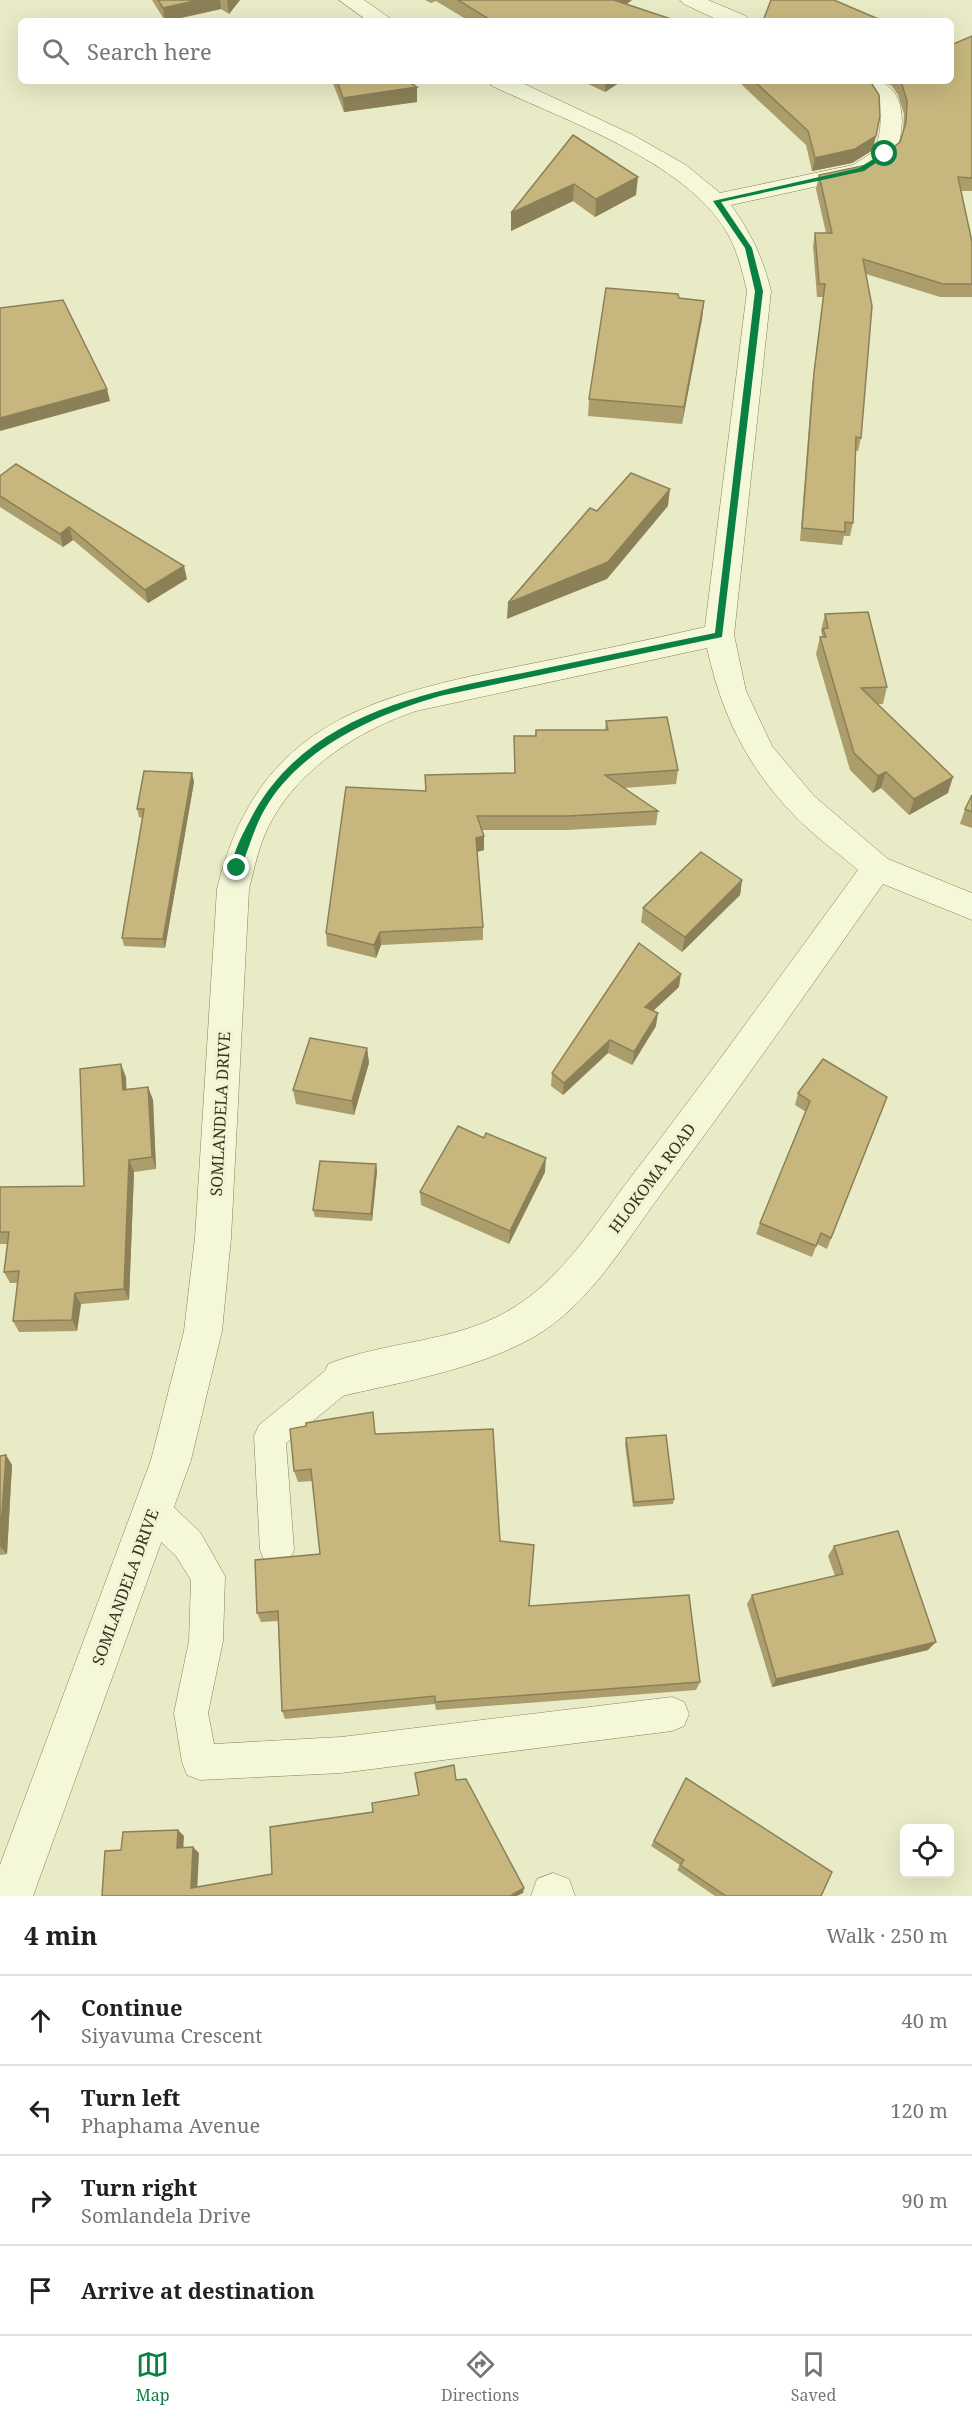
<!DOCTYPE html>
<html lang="en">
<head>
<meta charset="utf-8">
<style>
	:root { --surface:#fff; --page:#f2f2f2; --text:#202124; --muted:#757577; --line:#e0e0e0; --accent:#0b8043 }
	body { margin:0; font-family:"Noto Serif",serif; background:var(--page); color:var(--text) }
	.controls { position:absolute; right:18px; bottom:18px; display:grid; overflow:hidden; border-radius:9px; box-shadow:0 6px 24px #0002 }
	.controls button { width:54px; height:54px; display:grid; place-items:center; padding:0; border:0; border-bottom:2px solid var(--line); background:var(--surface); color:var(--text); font:30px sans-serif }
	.stop { position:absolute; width:18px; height:18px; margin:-14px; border:4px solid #0b8043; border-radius:50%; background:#fff }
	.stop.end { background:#0b8043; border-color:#fff; box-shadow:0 2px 6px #0008 }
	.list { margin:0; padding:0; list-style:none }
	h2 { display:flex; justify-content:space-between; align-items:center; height:78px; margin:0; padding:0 24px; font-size:26px }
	h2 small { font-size:20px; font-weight:400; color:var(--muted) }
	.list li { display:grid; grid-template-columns:39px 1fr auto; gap:18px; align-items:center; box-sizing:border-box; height:90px; padding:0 24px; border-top:2px solid var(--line) }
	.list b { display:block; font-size:22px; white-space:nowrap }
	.list p { margin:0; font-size:20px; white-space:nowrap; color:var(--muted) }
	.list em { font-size:20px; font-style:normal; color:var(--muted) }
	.icon { flex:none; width:33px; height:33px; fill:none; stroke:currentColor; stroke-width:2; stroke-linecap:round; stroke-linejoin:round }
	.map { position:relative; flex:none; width:972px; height:1896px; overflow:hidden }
	.search { position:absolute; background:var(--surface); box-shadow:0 6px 24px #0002; left:18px; right:18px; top:18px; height:66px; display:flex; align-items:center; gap:15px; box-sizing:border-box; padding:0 21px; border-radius:9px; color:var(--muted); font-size:22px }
	.sheet { height:438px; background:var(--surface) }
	nav { display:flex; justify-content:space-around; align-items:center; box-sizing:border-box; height:84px; border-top:2px solid var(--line); background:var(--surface); font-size:16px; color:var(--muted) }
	nav a { display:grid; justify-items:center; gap:3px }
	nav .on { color:var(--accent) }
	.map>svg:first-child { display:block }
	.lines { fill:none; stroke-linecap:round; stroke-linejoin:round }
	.service-casing { stroke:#86815d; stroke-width:1 }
	.minor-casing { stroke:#86815d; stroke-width:1 }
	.service { fill:#f5f7d9; fill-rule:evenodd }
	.minor { fill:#f5f7d9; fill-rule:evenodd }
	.wall { fill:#ab9d6c }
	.shaded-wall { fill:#8b8058 }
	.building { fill:#c7b77e; stroke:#8b8058; stroke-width:1.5 }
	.route { fill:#0b8043 }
	.labels { text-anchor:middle; stroke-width:6; stroke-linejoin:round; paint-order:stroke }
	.street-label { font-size:16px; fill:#373320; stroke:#f1f3d5 }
</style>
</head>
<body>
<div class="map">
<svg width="972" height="1896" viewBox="0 0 972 1896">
	<rect width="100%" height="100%" fill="#e9ebc6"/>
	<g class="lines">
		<g class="service-casing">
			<g id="service">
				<polygon points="342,1362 353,1366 358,1377 353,1388 286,1443 294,1550 289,1562 277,1567 265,1562 260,1550 254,1436 259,1425 331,1366"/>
				<polygon points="152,1494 164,1498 200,1532 225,1576 223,1641 208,1713 214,1744 341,1737 672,1697 684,1702 689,1714 684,1726 672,1731 341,1773 200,1780 187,1775 182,1762 174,1713 189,1641 191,1580 176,1556 140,1522 136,1510 140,1498"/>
			</g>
		</g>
		<g class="minor-casing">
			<g id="minor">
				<polygon points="339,0 364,0 394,21 368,21"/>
				<polygon points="680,0 708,0 746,16 749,21 720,21 684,4"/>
				<path d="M 489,81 L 518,81 L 633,135 L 686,165 L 720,193 L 853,165 L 875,151 C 880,134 886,110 871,96 C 865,90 858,88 853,81 C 861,81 874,79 881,82 C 909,95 903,131 896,154 L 869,175 L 731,205 C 751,233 763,258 771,291 L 734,635 L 746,691 L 772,746 L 814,796 L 888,859 L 972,893 L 972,920 L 883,884 C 810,988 737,1092 661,1194 C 624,1244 588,1307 532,1338 C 474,1370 406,1381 342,1396 L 328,1390 L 323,1377 L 328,1364 C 386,1341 451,1343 506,1312 C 561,1282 597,1221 634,1173 C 711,1073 784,971 858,870 C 836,851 811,834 792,813 C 746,765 721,712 707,648 L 416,711 C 361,729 300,768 272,820 C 260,841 255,865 249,889 L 231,1238 L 222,1331 L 191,1460 L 33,1896 L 0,1896 L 0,1865 L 151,1460 L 184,1331 L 195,1238 L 217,889 C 256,728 363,698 510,668 C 575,655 640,642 705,627 L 747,291 C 742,270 737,249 726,231 C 684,161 564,120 492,86 Z"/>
				<polygon points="553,1873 569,1879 575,1896 531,1896 537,1879"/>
			</g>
		</g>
		<use href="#service" class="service"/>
		<use href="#minor" class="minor"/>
	</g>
	<g class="wall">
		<polygon points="152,0 240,0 229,14 221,9 169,21 165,21"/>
		<polygon points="425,0 632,0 627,4 677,21 469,21 436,1 431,3"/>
		<polygon points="972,36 972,191 961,191 972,242 972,297 940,297 866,274 861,438 858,451 855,451 853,523 850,536 844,536 842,545 800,541 812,386 823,297 817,297 813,246 815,233 826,233 816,189 819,175 872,164 900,142 903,132 904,114 898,95 892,86 882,81 951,81"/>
		<polygon points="332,81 407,81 417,87 417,102 344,112"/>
		<polygon points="582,81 622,81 605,92"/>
		<polygon points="743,81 868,81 873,150 852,163 812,171 806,145 742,85"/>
		<polygon points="573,135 636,195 595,217 573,201 511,231"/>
		<polygon points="679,298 704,301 702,319 682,424 588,416 589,399"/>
		<polygon points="0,476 187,579 148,603 73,540 63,547 0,507"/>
		<polygon points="825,614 887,687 883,704 878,704 948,793 909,815 881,788 873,793 850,770 816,654 820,637 821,637 822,635 821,631"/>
		<polygon points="606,721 678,770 676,784 624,788 658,811 656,825 567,830 482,830 484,850 477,852 483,927 483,940 381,945 376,958 327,946 326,933 426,791 514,773 514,736 535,736 536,730 605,730"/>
		<polygon points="192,773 194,782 165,948 124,946 122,938 143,818 139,817 137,809"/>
		<polygon points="972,795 972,828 960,824 965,809"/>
		<polygon points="742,880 740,895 682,952 641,922 643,908"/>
		<polygon points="679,987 653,1011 656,1026 632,1065 608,1053 563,1095 551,1086 552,1073"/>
		<polygon points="367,1048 369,1063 354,1115 296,1104 293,1090"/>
		<polygon points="126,1077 126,1089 148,1087 153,1100 156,1169 134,1172 129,1300 81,1304 77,1331 19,1332 13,1321 18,1283 10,1283 4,1272 8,1244 0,1244 0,1187 84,1186"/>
		<polygon points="798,1093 887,1097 827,1249 817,1244 812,1257 756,1234 760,1223 806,1112 795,1105"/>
		<polygon points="376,1164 377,1171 372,1221 315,1217 313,1210"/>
		<polygon points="545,1172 509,1244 421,1205 420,1192"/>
		<polygon points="376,1434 500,1541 529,1606 700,1682 696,1690 436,1710 435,1704 285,1719 282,1711 278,1621 261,1622 257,1613 320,1554 312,1481 298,1482 294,1471"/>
		<polygon points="626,1438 674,1499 673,1504 633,1507 625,1444"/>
		<polygon points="6,1455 12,1465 7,1554 0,1555 0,1456"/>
		<polygon points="834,1546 928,1650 772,1687 747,1604 752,1595 835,1576 828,1556"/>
		<polygon points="686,1778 821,1896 715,1896 677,1870 680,1865 651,1846"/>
	</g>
	<g class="shaded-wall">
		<polygon points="198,0 220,0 221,9 165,21 163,8"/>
		<polygon points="227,0 240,0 229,14"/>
		<polygon points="612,0 632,0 612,14"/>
		<polygon points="606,81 622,81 605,92"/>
		<polygon points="417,87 417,102 344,112 343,98"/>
		<polygon points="880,116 873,150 852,163 812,171 815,158"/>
		<polygon points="638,177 636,195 595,217 596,199"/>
		<polygon points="574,184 573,201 511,231 511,213"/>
		<polygon points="704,301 702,319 682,424 684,407"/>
		<polygon points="107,389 110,401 0,431 0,418"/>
		<polygon points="670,489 668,506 607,579 507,619 508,603"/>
		<polygon points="69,527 73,540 63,547 60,534"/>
		<polygon points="184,566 187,579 148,603 145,590"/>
		<polygon points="886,772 881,788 873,793 878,776"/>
		<polygon points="192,773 194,782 165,948 163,939"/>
		<polygon points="953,777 948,793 909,815 914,799"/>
		<polygon points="484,836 484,850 476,852 476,838"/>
		<polygon points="742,880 740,895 682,952 685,937"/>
		<polygon points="380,932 381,945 376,958 374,945"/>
		<polygon points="681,974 679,987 643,1020 645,1007"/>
		<polygon points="658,1013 656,1026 632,1065 634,1052"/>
		<polygon points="610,1040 608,1053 563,1095 564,1083"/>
		<polygon points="367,1048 369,1063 354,1115 352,1101"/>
		<polygon points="121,1064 126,1077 127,1103 123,1090"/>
		<polygon points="148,1087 153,1100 156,1169 152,1157"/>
		<polygon points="546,1158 545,1172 509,1244 510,1231"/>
		<polygon points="129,1160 134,1172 129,1300 124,1289"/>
		<polygon points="376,1164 377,1171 372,1221 371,1214"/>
		<polygon points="75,1293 81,1304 77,1331 72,1320"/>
		<polygon points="6,1455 12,1465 7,1554 0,1546"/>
		<polygon points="936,1642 928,1650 772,1687 776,1679"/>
		<polygon points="178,1830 184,1836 183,1853 177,1848"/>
		<polygon points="193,1847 199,1853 197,1893 191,1888"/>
		<polygon points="524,1888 523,1893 517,1896 510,1896"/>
	</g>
	<g class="building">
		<polygon points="158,0 198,0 163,8"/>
		<polygon points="458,0 614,0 677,21 492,21"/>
		<polygon points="771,0 834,0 883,21 763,21"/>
		<polygon points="972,36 972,178 958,177 972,242 972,284 943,284 863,259 872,306 861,438 856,437 853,523 845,522 845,532 802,528 814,373 825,284 819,284 815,233 832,233 819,175 872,164 900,142 906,122 907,101 901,81 951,81 951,45"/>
		<polygon points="337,81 407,81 417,87 343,98"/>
		<polygon points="754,81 868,81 872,84 879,95 880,116 876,136 855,149 815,158 808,131"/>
		<polygon points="573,135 638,177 596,199 574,184 511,213"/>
		<polygon points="606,288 678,294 679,298 704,301 684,407 589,399"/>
		<polygon points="63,300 107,389 0,418 0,308"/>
		<polygon points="16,464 184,566 145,590 69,527 60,534 0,496 0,476"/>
		<polygon points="631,473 670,489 608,562 508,603 590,508 597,511"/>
		<polygon points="868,612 887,687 861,688 953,777 914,799 886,772 878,776 854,753 820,637 826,637 823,629 828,628 825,614"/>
		<polygon points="667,717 678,770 605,775 658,811 568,816 477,816 484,836 476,838 483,927 380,932 374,945 326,933 346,787 426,791 425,775 515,773 514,736 536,736 536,730 608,730 606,721"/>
		<polygon points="144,771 192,773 163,939 122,938 144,809 137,809"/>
		<polygon points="972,795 972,812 965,809"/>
		<polygon points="701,852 742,880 685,937 643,908"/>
		<polygon points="639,943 681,974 645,1007 658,1013 634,1052 610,1040 564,1083 552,1073"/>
		<polygon points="310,1038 367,1048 352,1101 293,1090"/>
		<polygon points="823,1059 887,1097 831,1238 821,1233 816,1246 760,1223 810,1101 798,1093"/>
		<polygon points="121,1064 123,1090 148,1087 152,1157 129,1160 124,1289 75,1293 72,1320 13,1321 19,1271 4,1272 9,1232 0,1232 0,1187 84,1186 80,1069"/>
		<polygon points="458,1126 484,1138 486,1133 546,1158 510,1231 420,1192"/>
		<polygon points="320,1161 376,1164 371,1214 313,1210"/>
		<polygon points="373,1412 375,1434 493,1429 500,1541 534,1545 529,1606 689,1595 700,1682 435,1702 435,1696 282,1711 278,1611 257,1613 255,1560 320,1554 311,1469 294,1471 290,1429 306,1426 306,1423"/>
		<polygon points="666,1435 674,1499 634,1502 626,1438"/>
		<polygon points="6,1455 0,1540 0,1456"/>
		<polygon points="898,1531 936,1642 776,1679 752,1595 843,1574 834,1546"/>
		<polygon points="454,1765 456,1780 466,1779 524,1888 510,1896 102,1896 105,1851 121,1850 123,1832 178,1830 177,1848 193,1847 191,1888 272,1874 270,1827 373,1812 372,1803 419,1795 415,1773"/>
		<polygon points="686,1778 832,1872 821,1896 726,1896 680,1865 684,1860 654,1841"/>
	</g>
	<path class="route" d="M 883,153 L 889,154 L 864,171 L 721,202 L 752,248 L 763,291 L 722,637 L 440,696 C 375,715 302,747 266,807 C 254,827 249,849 240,870 L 233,870 C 230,856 244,832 250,820 C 306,711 429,692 537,670 C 597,657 656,645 715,633 L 755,291 L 745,248 L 713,201 L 859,168 Z"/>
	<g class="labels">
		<g class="street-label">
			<text transform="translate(220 1114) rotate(-87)" y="6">SOMLANDELA DRIVE</text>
			<text transform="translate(652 1178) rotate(-53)" y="6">HLOKOMA ROAD</text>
			<text transform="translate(125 1587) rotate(-70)" y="6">SOMLANDELA DRIVE</text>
		</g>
	</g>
</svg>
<div class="controls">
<button><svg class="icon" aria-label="locate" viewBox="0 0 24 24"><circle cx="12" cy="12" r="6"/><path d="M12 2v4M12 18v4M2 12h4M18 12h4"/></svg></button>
</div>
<div class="stop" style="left:885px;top:154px"></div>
<div class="stop end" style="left:237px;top:868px"></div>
<div class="search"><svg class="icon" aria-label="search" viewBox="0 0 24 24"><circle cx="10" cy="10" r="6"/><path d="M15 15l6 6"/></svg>Search here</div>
</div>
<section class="sheet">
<h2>4 min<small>Walk · 250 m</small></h2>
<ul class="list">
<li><svg class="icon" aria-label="ahead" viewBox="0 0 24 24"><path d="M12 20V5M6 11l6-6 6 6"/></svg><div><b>Continue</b><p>Siyavuma Crescent</p></div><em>40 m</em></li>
<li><svg class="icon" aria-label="left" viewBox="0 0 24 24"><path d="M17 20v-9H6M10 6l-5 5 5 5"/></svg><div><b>Turn left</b><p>Phaphama Avenue</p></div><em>120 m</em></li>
<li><svg class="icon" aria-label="right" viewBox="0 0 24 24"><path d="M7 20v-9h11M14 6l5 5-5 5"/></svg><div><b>Turn right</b><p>Somlandela Drive</p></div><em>90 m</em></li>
<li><svg class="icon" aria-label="arrive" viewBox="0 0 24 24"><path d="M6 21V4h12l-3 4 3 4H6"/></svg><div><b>Arrive at destination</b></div></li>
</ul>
</section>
<nav>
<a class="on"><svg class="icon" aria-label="map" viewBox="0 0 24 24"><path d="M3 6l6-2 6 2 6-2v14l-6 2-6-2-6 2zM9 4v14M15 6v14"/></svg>Map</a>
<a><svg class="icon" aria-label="directions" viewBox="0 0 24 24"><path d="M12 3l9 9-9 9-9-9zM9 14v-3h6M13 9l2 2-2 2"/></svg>Directions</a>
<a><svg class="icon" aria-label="saved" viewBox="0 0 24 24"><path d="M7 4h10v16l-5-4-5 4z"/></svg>Saved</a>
</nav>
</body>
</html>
